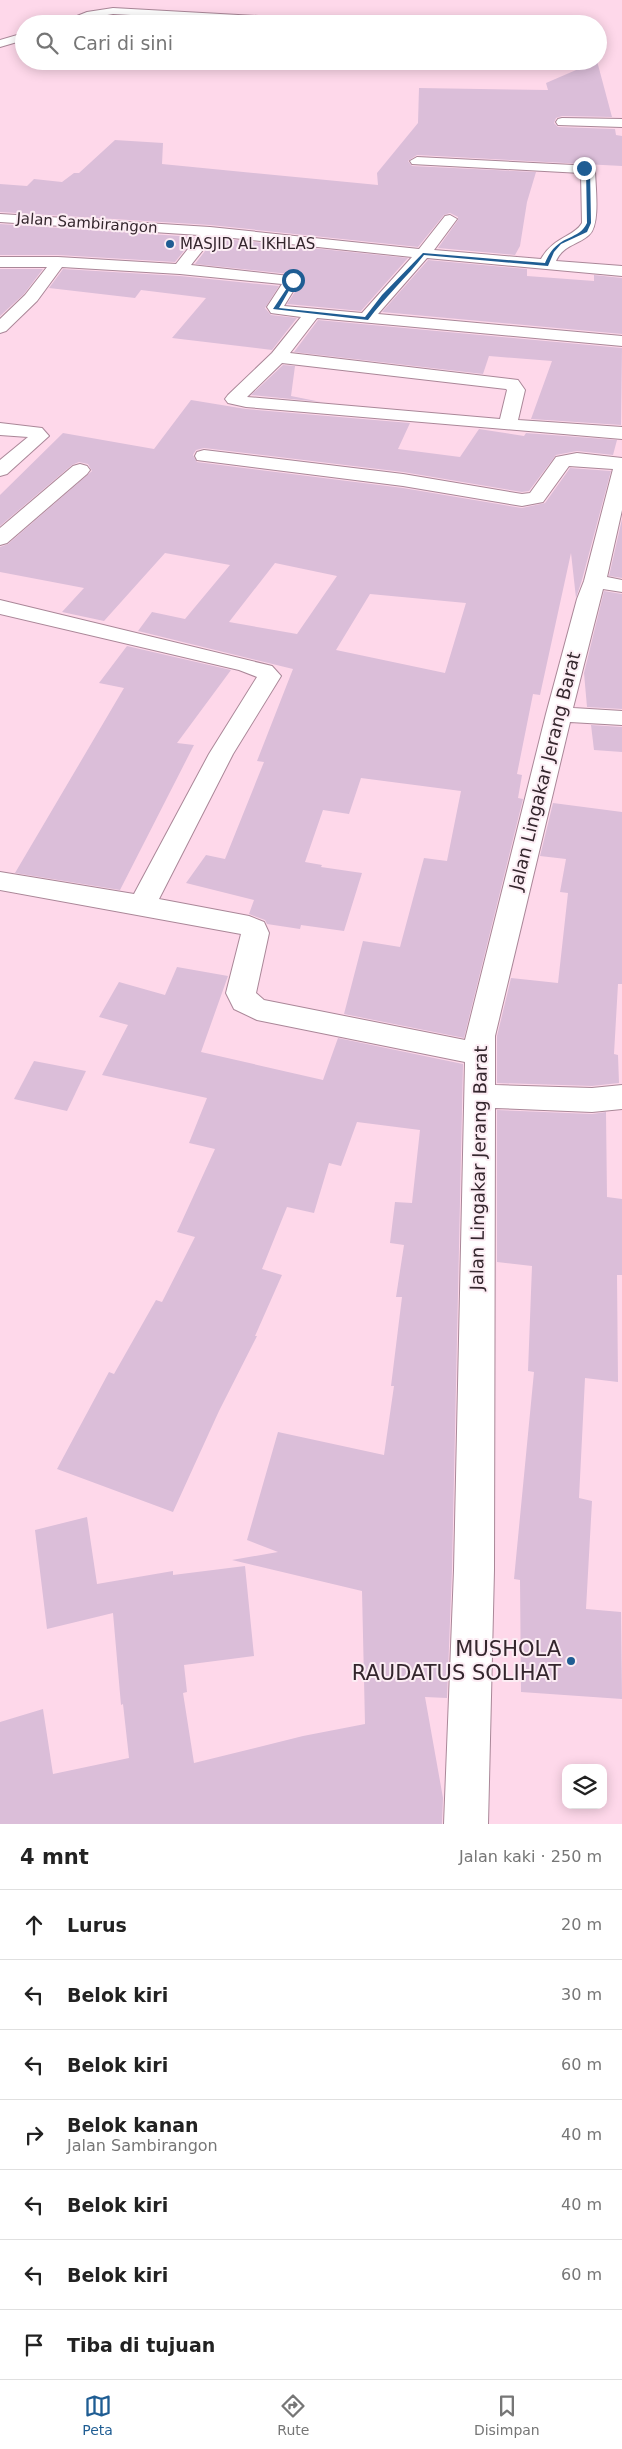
<!DOCTYPE html>
<html lang="id">
<head>
<meta charset="utf-8">
<style>
	:root { --surface:#fff; --page:#f2f2f2; --text:#222; --muted:#767676; --line:#e0e0e0; --accent:#1f5d93 }
	body { margin:0; font-family:"DejaVu Sans",sans-serif; background:var(--page); color:var(--text) }
	.controls { position:absolute; right:15px; bottom:15px; display:grid; overflow:hidden; border-radius:10px; box-shadow:0 2px 12px #0003 }
	.controls button { width:45px; height:45px; display:grid; place-items:center; padding:0; border:0; border-bottom:1px solid var(--line); background:var(--surface); color:var(--text); font:25px sans-serif }
	.stop { position:absolute; width:15px; height:15px; margin:-11px; border:4px solid #1f5d93; border-radius:50%; background:#fff }
	.stop.end { background:#1f5d93; border-color:#fff; box-shadow:0 1px 5px #0008 }
	.list { margin:0; padding:0; list-style:none }
	h2 { display:flex; justify-content:space-between; align-items:center; height:65px; margin:0; padding:0 20px; font-size:21px }
	h2 small { font-size:16px; font-weight:400; color:var(--muted) }
	.list li { display:grid; grid-template-columns:32px 1fr auto; gap:15px; align-items:center; box-sizing:border-box; height:70px; padding:0 20px; border-top:1px solid var(--line) }
	.list b { display:block; font-size:19px; white-space:nowrap }
	.list p { margin:0; font-size:16px; white-space:nowrap; color:var(--muted) }
	.list em { font-size:16px; font-style:normal; color:var(--muted) }
	.icon { flex:none; width:28px; height:28px; fill:none; stroke:currentColor; stroke-width:2; stroke-linecap:round; stroke-linejoin:round }
	.map { position:relative; flex:none; width:622px; height:1824px; overflow:hidden }
	.search { position:absolute; background:var(--surface); box-shadow:0 2px 12px #0003; left:15px; right:15px; top:15px; height:55px; display:flex; align-items:center; gap:12px; box-sizing:border-box; padding:0 18px; border-radius:28px; color:var(--muted); font-size:19px }
	.sheet { height:555px; background:var(--surface) }
	nav { display:flex; justify-content:space-around; align-items:center; box-sizing:border-box; height:70px; border-top:1px solid var(--line); background:var(--surface); font-size:14px; color:var(--muted) }
	nav a { display:grid; justify-items:center; gap:2px }
	nav .on { color:var(--accent) }
	.map>svg:first-child { display:block }
	.building { fill:#dbbed9; fill-rule:evenodd }
	.lines { fill:none; stroke-linecap:round; stroke-linejoin:round }
	.street-casing { stroke:#aa8798; stroke-width:2 }
	.street { fill:#fff; fill-rule:evenodd }
	.route { fill:#1f5d93 }
	.poi-dot { fill:#1f5d93; stroke:#fcedf4; stroke-width:2 }
	.labels { text-anchor:middle; stroke-width:4; stroke-linejoin:round; paint-order:stroke }
	.far-street-label { font-size:15px; fill:#34262d; stroke:#fcedf4 }
	.far-poi-label { font-size:15px; fill:#34262d; stroke:#fcedf4; text-anchor:start }
	.street-label { font-size:18px; fill:#34262d; stroke:#fcedf4 }
	.near-poi-label { font-size:21px; fill:#34262d; stroke:#fcedf4; text-anchor:end }
</style>
</head>
<body>
<div class="map">
<svg width="622" height="1824" viewBox="0 0 622 1824">
	<rect width="100%" height="100%" fill="#fed8ea"/>
	<g class="building">
		<polygon points="597,61 612,117 562,116 556,118 554,123 558,127 615,129 616,135 622,136 622,166 417,155 408,161 412,166 536,172 527,202 520,246 515,255 438,248 458,220 458,217 450,213 444,215 418,247 210,225 0,212 0,184 27,186 34,179 62,182 74,173 79,173 115,140 163,143 162,164 378,185 377,173 418,123 419,88 548,90 546,83"/>
		<polygon points="0,224 195,237 175,262 58,255 0,255"/>
		<polygon points="215,238 408,258 361,311 287,304 302,281 298,275 195,264"/>
		<polygon points="428,260 527,269 527,276 594,281 594,275 622,278 622,334 382,312"/>
		<polygon points="0,269 43,269 24,294 0,316"/>
		<polygon points="63,269 180,276 279,286 265,308 271,315 297,318 272,350 172,338 206,298 141,290 135,298 49,288"/>
		<polygon points="318,320 622,348 621,425 531,419 552,361 489,356 483,374 294,352"/>
		<polygon points="283,365 295,366 291,396 321,402 251,395"/>
		<path d="M 191,400 L 246,409 L 410,423 L 398,449 L 460,457 L 479,429 L 524,436 L 526,433 L 617,440 L 613,455 L 577,451 L 556,455 L 529,491 L 522,492 L 403,472 L 204,448 L 196,450 L 193,455 L 197,462 L 403,488 L 522,508 L 545,503 L 570,468 L 611,471 L 582,580 L 576,598 L 571,553 L 540,695 L 533,694 L 517,774 L 522,775 L 518,798 L 523,799 L 464,1038 L 344,1014 L 363,941 L 400,947 L 424,858 L 447,861 L 461,791 L 361,778 L 349,814 L 323,810 L 305,862 L 322,865 L 321,867 L 362,873 L 344,931 L 301,925 L 300,929 L 267,924 L 265,920 L 249,914 L 254,900 L 186,883 L 206,855 L 225,859 L 264,762 L 257,761 L 293,669 L 138,631 L 152,612 L 185,619 L 230,565 L 165,553 L 104,621 L 62,612 L 84,588 L 0,572 L 0,547 L 8,544 L 92,471 L 88,464 L 79,462 L 72,465 L 0,526 L 0,495 L 63,433 L 154,449 ZM 275,563 L 337,576 L 297,634 L 229,622 ZM 370,594 L 466,603 L 445,673 L 336,650 Z"/>
		<polygon points="622,519 622,578 609,576"/>
		<polygon points="604,591 622,594 622,709 587,707 584,673"/>
		<polygon points="127,646 231,670 177,743 194,745 120,890 15,873 124,688 99,683"/>
		<polygon points="591,725 622,727 622,752 594,750"/>
		<polygon points="553,803 622,812 622,984 618,984 614,1054 618,1055 619,1083 592,1086 497,1083 497,1036 511,978 558,983 568,893 560,892 566,859 540,856"/>
		<polygon points="177,967 228,976 201,1052 323,1080 338,1038 463,1064 452,1570 447,1698 425,1697 443,1798 442,1824 0,1824 0,1722 43,1709 53,1774 129,1758 123,1704 121,1705 113,1613 47,1629 35,1530 87,1517 97,1584 173,1571 173,1575 245,1566 254,1656 184,1665 187,1692 183,1693 194,1763 303,1736 365,1724 362,1591 232,1560 278,1552 247,1540 278,1432 384,1455 394,1386 391,1386 402,1297 396,1297 404,1245 390,1243 395,1202 412,1203 420,1130 357,1122 341,1166 329,1163 314,1213 287,1207 262,1269 282,1275 255,1336 257,1336 219,1411 173,1512 57,1469 109,1372 114,1374 156,1300 162,1302 195,1237 177,1232 215,1149 189,1143 207,1098 102,1075 128,1025 99,1017 119,982 165,995"/>
		<polygon points="34,1061 86,1071 67,1111 14,1099"/>
		<polygon points="497,1110 592,1114 606,1112 607,1197 622,1199 622,1275 617,1275 618,1382 585,1378 579,1498 592,1501 586,1609 621,1612 622,1699 521,1692 520,1580 514,1579 534,1372 528,1371 532,1266 497,1262"/>
	</g>
	<g class="lines">
		<g class="street-casing">
			<g id="street">
				<path d="M 113,8 L 275,17 L 336,16 L 341,19 L 336,22 L 275,23 L 113,14 C 94,17 76,24 57,24 L 87,12 Z"/>
				<polygon points="24,33 24,40 0,47 0,40"/>
				<polygon points="562,118 622,119 622,127 558,125 556,122 558,119"/>
				<path d="M 417,157 L 593,166 L 595,169 C 595,184 601,225 589,235 C 578,245 563,245 556,261 L 622,266 L 622,276 L 427,258 L 378,314 L 622,336 L 622,346 L 317,318 L 290,353 L 518,380 L 525,390 L 518,420 L 622,427 L 622,439 L 246,407 L 228,403 L 225,399 L 228,395 L 272,353 L 301,317 L 271,313 L 267,307 L 282,284 L 180,274 L 62,267 L 37,301 L 6,331 L 0,333 L 0,319 L 25,295 L 47,267 L 0,267 L 0,257 L 58,257 L 176,264 L 199,235 L 0,222 L 0,214 L 210,227 L 419,249 L 445,216 L 450,215 L 457,219 L 434,250 L 541,259 C 553,237 574,237 582,223 L 581,173 L 412,164 L 410,161 ZM 214,236 L 412,257 L 362,313 L 284,306 L 300,280 L 298,277 L 191,265 ZM 282,363 L 506,389 L 507,390 L 500,419 L 247,397 Z"/>
				<polygon points="0,423 42,428 49,436 7,474 0,476 0,460 28,437 0,435"/>
				<polygon points="204,450 403,474 522,494 530,493 556,457 577,453 622,458 622,510 607,577 622,580 622,592 603,589 573,708 622,711 622,725 570,722 495,1036 495,1085 592,1088 622,1085 622,1109 592,1112 495,1108 494,1570 488,1824 444,1824 454,1570 465,1062 257,1020 234,1009 226,993 241,934 0,890 0,872 134,894 209,754 257,677 239,670 0,614 0,600 272,666 281,676 233,754 159,899 249,916 264,922 269,933 256,993 264,1000 465,1040 546,714 577,599 584,581 613,469 569,466 543,502 522,506 403,486 197,460 195,456 197,452"/>
				<polygon points="80,464 87,466 90,470 87,474 7,543 0,545 0,528 73,466"/>
			</g>
		</g>
		<use href="#street" class="street"/>
	</g>
	<path class="route" d="M 584,166 L 590,169 L 591,223 L 587,232 L 561,244 L 554,252 L 548,266 L 424,255 C 406,278 385,297 368,320 L 273,309 L 293,279 L 295,280 L 279,308 L 365,317 L 382,295 L 423,253 L 545,263 C 557,233 578,242 587,223 L 586,169 L 582,168 Z"/>
	<g class="poi-dot">
		<circle cx="170" cy="244" r="5"/>
		<circle cx="571" cy="1661" r="5"/>
	</g>
	<g class="labels">
		<g class="far-street-label">
			<text transform="translate(87 223) rotate(4)" y="5">Jalan Sambirangon</text>
		</g>
		<g class="far-poi-label">
			<text x="180" y="249">MASJID AL IKHLAS</text>
		</g>
		<g class="street-label">
			<text transform="translate(545 771) rotate(-76)" y="6">Jalan Lingakar Jerang Barat</text>
			<text transform="translate(479 1168) rotate(-89)" y="6">Jalan Lingakar Jerang Barat</text>
		</g>
		<g class="near-poi-label">
			<text x="561" y="1656">MUSHOLA<tspan x="561" dy="24">RAUDATUS SOLIHAT</tspan></text>
		</g>
	</g>
</svg>
<div class="controls">
<button><svg class="icon" aria-label="layers" viewBox="0 0 24 24"><path d="M12 4l9 5-9 5-9-5zM3 14l9 5 9-5"/></svg></button>
</div>
<div class="stop" style="left:293px;top:280px"></div>
<div class="stop end" style="left:584px;top:168px"></div>
<div class="search"><svg class="icon" aria-label="search" viewBox="0 0 24 24"><circle cx="10" cy="10" r="6"/><path d="M15 15l6 6"/></svg>Cari di sini</div>
</div>
<section class="sheet">
<h2>4 mnt<small>Jalan kaki · 250 m</small></h2>
<ul class="list">
<li><svg class="icon" aria-label="ahead" viewBox="0 0 24 24"><path d="M12 20V5M6 11l6-6 6 6"/></svg><div><b>Lurus</b></div><em>20 m</em></li>
<li><svg class="icon" aria-label="left" viewBox="0 0 24 24"><path d="M17 20v-9H6M10 6l-5 5 5 5"/></svg><div><b>Belok kiri</b></div><em>30 m</em></li>
<li><svg class="icon" aria-label="left" viewBox="0 0 24 24"><path d="M17 20v-9H6M10 6l-5 5 5 5"/></svg><div><b>Belok kiri</b></div><em>60 m</em></li>
<li><svg class="icon" aria-label="right" viewBox="0 0 24 24"><path d="M7 20v-9h11M14 6l5 5-5 5"/></svg><div><b>Belok kanan</b><p>Jalan Sambirangon</p></div><em>40 m</em></li>
<li><svg class="icon" aria-label="left" viewBox="0 0 24 24"><path d="M17 20v-9H6M10 6l-5 5 5 5"/></svg><div><b>Belok kiri</b></div><em>40 m</em></li>
<li><svg class="icon" aria-label="left" viewBox="0 0 24 24"><path d="M17 20v-9H6M10 6l-5 5 5 5"/></svg><div><b>Belok kiri</b></div><em>60 m</em></li>
<li><svg class="icon" aria-label="arrive" viewBox="0 0 24 24"><path d="M6 21V4h12l-3 4 3 4H6"/></svg><div><b>Tiba di tujuan</b></div></li>
</ul>
</section>
<nav>
<a class="on"><svg class="icon" aria-label="map" viewBox="0 0 24 24"><path d="M3 6l6-2 6 2 6-2v14l-6 2-6-2-6 2zM9 4v14M15 6v14"/></svg>Peta</a>
<a><svg class="icon" aria-label="directions" viewBox="0 0 24 24"><path d="M12 3l9 9-9 9-9-9zM9 14v-3h6M13 9l2 2-2 2"/></svg>Rute</a>
<a><svg class="icon" aria-label="saved" viewBox="0 0 24 24"><path d="M7 4h10v16l-5-4-5 4z"/></svg>Disimpan</a>
</nav>
</body>
</html>
